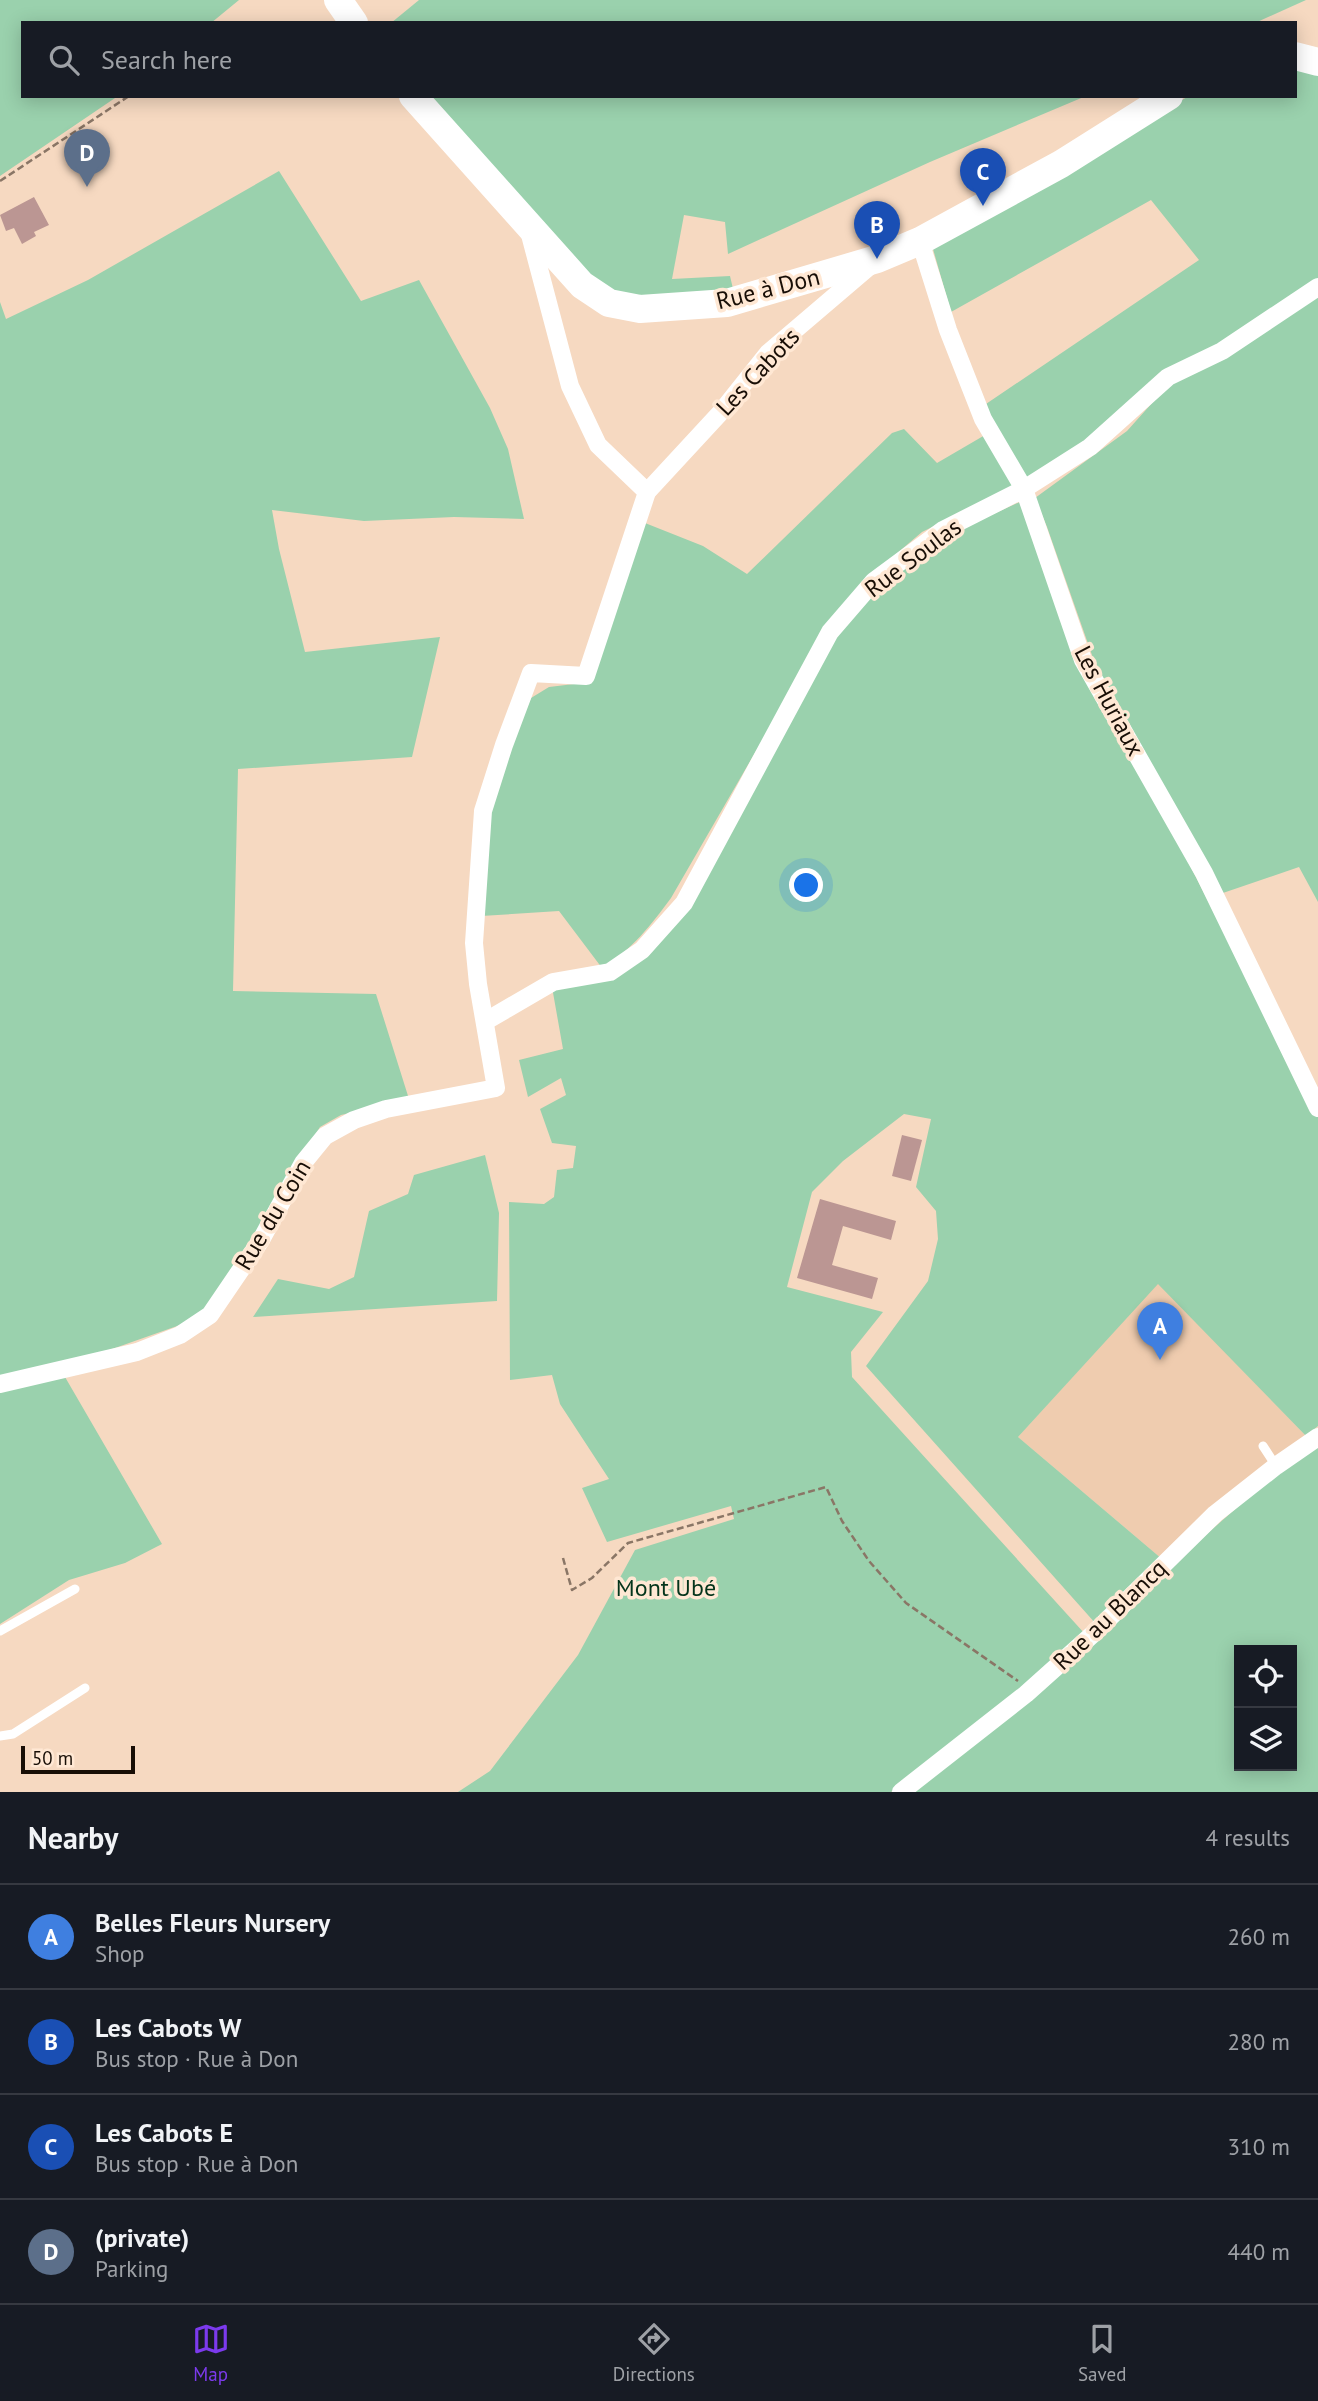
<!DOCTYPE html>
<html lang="en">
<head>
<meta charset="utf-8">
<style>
	:root { --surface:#171b24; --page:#20242c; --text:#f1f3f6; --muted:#9ea1a6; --line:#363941; --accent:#7c3aed }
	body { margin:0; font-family:"PT Sans",sans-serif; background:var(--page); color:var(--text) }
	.controls { position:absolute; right:21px; bottom:21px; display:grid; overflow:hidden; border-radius:0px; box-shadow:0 4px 18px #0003 }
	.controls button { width:63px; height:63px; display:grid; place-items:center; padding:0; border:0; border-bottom:2px solid var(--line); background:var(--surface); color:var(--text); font:35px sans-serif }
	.scale { position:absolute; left:21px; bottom:18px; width:114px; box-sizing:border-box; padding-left:7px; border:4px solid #180e06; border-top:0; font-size:19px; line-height:24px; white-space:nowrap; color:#180e06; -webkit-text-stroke:5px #ffe8d4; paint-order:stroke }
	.you { position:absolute; left:807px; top:886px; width:24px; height:24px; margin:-18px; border:5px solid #fff; border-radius:50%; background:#1a73e8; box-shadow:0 0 0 10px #1a73e833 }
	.badge { display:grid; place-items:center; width:46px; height:46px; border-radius:50%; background:var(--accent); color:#fff; font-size:23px; font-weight:700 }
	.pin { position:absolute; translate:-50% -58px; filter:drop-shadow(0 2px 4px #0008) }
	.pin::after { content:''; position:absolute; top:37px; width:24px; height:21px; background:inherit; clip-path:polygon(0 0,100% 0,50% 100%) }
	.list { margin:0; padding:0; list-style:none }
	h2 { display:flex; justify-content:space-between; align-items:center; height:91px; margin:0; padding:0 28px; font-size:30px }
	h2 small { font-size:23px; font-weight:400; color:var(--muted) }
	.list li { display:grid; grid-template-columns:46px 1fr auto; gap:21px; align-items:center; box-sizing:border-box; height:105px; padding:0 28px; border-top:2px solid var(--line) }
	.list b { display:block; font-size:26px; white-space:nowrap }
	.list p { margin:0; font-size:23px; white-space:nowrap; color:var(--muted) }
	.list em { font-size:23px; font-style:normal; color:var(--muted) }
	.icon { flex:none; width:38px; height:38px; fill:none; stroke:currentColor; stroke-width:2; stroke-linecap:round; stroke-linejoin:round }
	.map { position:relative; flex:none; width:1318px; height:1792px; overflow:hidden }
	.search { position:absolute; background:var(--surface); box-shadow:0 4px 18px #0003; left:21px; right:21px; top:21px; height:77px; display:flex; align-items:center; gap:18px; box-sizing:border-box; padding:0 24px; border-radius:0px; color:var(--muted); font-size:26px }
	.sheet { height:511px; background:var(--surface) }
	nav { display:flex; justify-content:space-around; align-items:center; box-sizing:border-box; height:98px; border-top:2px solid var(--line); background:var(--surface); font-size:19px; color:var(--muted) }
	nav a { display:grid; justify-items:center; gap:4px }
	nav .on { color:var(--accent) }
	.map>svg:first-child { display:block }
	.built { fill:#efccaf }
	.green { fill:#9ad1ad; fill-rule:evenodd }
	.building { fill:#bb9693 }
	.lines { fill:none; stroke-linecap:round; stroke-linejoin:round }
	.path { stroke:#8a7666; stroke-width:2.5; stroke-dasharray:7 3.5; stroke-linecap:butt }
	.service { stroke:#fff; stroke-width:9 }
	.minor { stroke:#fff; stroke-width:18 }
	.primary { stroke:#fff; stroke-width:28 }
	.labels { text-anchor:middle; stroke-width:7; stroke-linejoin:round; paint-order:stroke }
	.street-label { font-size:24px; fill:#180e06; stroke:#ffe8d4 }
	.park-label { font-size:24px; fill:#04341b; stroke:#ffe8d4 }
</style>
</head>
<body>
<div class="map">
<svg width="1318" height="1792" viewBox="0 0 1318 1792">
	<rect width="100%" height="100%" fill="#f6d9c1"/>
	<polygon class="built" points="1158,1283 1306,1436 1162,1559 1018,1437"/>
	<g class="green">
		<polygon points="0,0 239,0 211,23 23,23 23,96 118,96 0,176"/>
		<polygon points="419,0 1306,0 1255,23 391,23"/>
		<polygon points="1295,63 1318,73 1318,281 1089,442 1027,480 983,406 1199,260 1151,200 951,312 931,242 1189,96 1295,96"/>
		<polygon points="425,96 1086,96 930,162 728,254 725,222 684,215 672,279 730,276 734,293 626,299 591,279"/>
		<polygon points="279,171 361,301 419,280 490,408 508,449 524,519 454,517 364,521 272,510 279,549 305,652 440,637 412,757 238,769 233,991 376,994 409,1099 341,1115 320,1127 239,1261 203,1311 180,1325 81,1360 0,1380 0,302 6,319 88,280"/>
		<polygon points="1318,295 1318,902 1299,867 1220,894 1099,675 1047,527 1035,498 1127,431 1170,383"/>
		<path d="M 904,429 L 937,463 L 985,435 L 1014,487 L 922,532 L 875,572 L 830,623 L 671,898 C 651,925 632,950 602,968 L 559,911 L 481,916 L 491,809 L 508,751 L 531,698 L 549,687 L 591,682 L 645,523 L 703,546 L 747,574 L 892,433 Z"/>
		<polygon points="1024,500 1079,664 1179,844 1318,1116 1318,1426 1306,1436 1158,1284 1018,1437 1162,1559 1096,1624 866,1366 928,1281 938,1239 936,1211 916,1187 931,1119 904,1114 843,1161 812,1192 787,1287 883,1312 851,1352 852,1377 1085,1634 1023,1691 891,1792 458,1792 490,1771 578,1655 635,1550 734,1519 731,1506 607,1542 582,1488 609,1479 560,1404 552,1375 510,1380 509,1202 544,1204 554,1197 557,1170 573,1168 576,1146 552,1143 540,1109 566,1095 561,1078 528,1097 519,1060 563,1049 552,987 646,955 839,631 881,584 945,536"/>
		<polygon points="485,1155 499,1213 497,1301 253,1317 278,1279 329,1289 354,1277 369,1211 408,1194 414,1175"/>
		<polygon points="65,1377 162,1544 125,1563 69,1580 0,1624 0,1392"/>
		<path d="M 1318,1445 L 1318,1792 L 912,1792 L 1257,1490 ZM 1239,1650 L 1292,1650 L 1292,1766 L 1239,1766 Z"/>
	</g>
	<g class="building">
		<polygon points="34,197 49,225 34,232 36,236 22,244 14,228 6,231 0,215"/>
		<polygon points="902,1135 922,1140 911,1181 892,1176"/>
		<polygon points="820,1199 896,1221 891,1240 843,1226 832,1265 878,1278 872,1299 797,1278"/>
	</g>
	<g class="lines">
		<g class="path">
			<polyline points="0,181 129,96"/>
			<polyline points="563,1558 572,1590 592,1578 628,1543 826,1487 842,1521 869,1561 906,1603 1018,1681"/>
		</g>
		<g class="service">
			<polyline points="1263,1446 1276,1466"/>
			<polyline points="0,1631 75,1589"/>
			<polyline points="0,1736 13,1734 85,1688"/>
		</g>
		<g class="minor">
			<polyline points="920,241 948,330 983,419 1024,489 1083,660 1204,873 1318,1108"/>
			<polyline points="647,492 721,412 768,353 870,266"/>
			<polyline points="486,1021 553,982 610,972 642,950 684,903 830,632 874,581 943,530 1024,489 1090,447 1168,377 1222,351 1318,287"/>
			<polyline points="0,1384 137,1352 180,1335 210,1315 261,1240 303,1163 325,1136 354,1120 386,1109 496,1088 478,984 474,943 483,811 504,745 531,673 586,676 647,492 598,445 570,386 529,231"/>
			<polyline points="901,1792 1026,1694 1093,1634 1215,1514 1276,1466 1318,1437"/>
		</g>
		<g class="primary">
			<polyline points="338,0 354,23"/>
			<polyline points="1295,56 1318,62"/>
			<polyline points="413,96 582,285 609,303 640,309 727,303 877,259 920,241 1061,164 1169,96"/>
		</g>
	</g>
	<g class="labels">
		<g class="street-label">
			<text transform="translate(768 289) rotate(-14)" y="8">Rue à Don</text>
			<text transform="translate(758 372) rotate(-47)" y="8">Les Cabots</text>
			<text transform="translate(913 558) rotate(-37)" y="8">Rue Soulas</text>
			<text transform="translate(1109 701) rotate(62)" y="8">Les Huriaux</text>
			<text transform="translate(273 1215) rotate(-59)" y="8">Rue du Coin</text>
			<text transform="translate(1110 1615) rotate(-44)" y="8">Rue au Blancq</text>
		</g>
		<g class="park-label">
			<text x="666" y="1596">Mont Ubé</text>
		</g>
	</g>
</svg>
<div class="controls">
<button><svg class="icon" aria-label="locate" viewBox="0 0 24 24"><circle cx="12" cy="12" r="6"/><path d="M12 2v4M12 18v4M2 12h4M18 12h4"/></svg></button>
<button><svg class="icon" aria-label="layers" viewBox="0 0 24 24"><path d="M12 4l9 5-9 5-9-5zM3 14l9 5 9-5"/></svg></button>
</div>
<div class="scale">50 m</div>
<div class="you"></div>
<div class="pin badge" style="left:1160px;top:1360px;background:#3f7fe0">A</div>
<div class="pin badge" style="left:877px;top:259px;background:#1a4fb4">B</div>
<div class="pin badge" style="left:983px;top:206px;background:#1a4fb4">C</div>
<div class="pin badge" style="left:87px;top:187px;background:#5c6f8a">D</div>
<div class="search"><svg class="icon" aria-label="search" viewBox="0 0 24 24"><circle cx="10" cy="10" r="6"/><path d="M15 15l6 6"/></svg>Search here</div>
</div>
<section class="sheet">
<h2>Nearby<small>4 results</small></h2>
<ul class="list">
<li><span class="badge" style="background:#3f7fe0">A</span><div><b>Belles Fleurs Nursery</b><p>Shop</p></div><em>260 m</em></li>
<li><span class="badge" style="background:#1a4fb4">B</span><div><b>Les Cabots W</b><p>Bus stop · Rue à Don</p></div><em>280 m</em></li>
<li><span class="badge" style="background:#1a4fb4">C</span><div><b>Les Cabots E</b><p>Bus stop · Rue à Don</p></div><em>310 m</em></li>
<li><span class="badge" style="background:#5c6f8a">D</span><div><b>(private)</b><p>Parking</p></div><em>440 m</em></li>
</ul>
</section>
<nav>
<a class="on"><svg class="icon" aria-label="map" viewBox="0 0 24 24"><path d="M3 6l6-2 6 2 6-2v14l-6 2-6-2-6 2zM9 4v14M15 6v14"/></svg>Map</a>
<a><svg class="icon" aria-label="directions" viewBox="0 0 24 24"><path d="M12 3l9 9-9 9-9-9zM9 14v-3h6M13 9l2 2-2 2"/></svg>Directions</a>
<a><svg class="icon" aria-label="saved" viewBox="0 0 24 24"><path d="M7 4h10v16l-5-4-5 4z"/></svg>Saved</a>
</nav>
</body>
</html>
